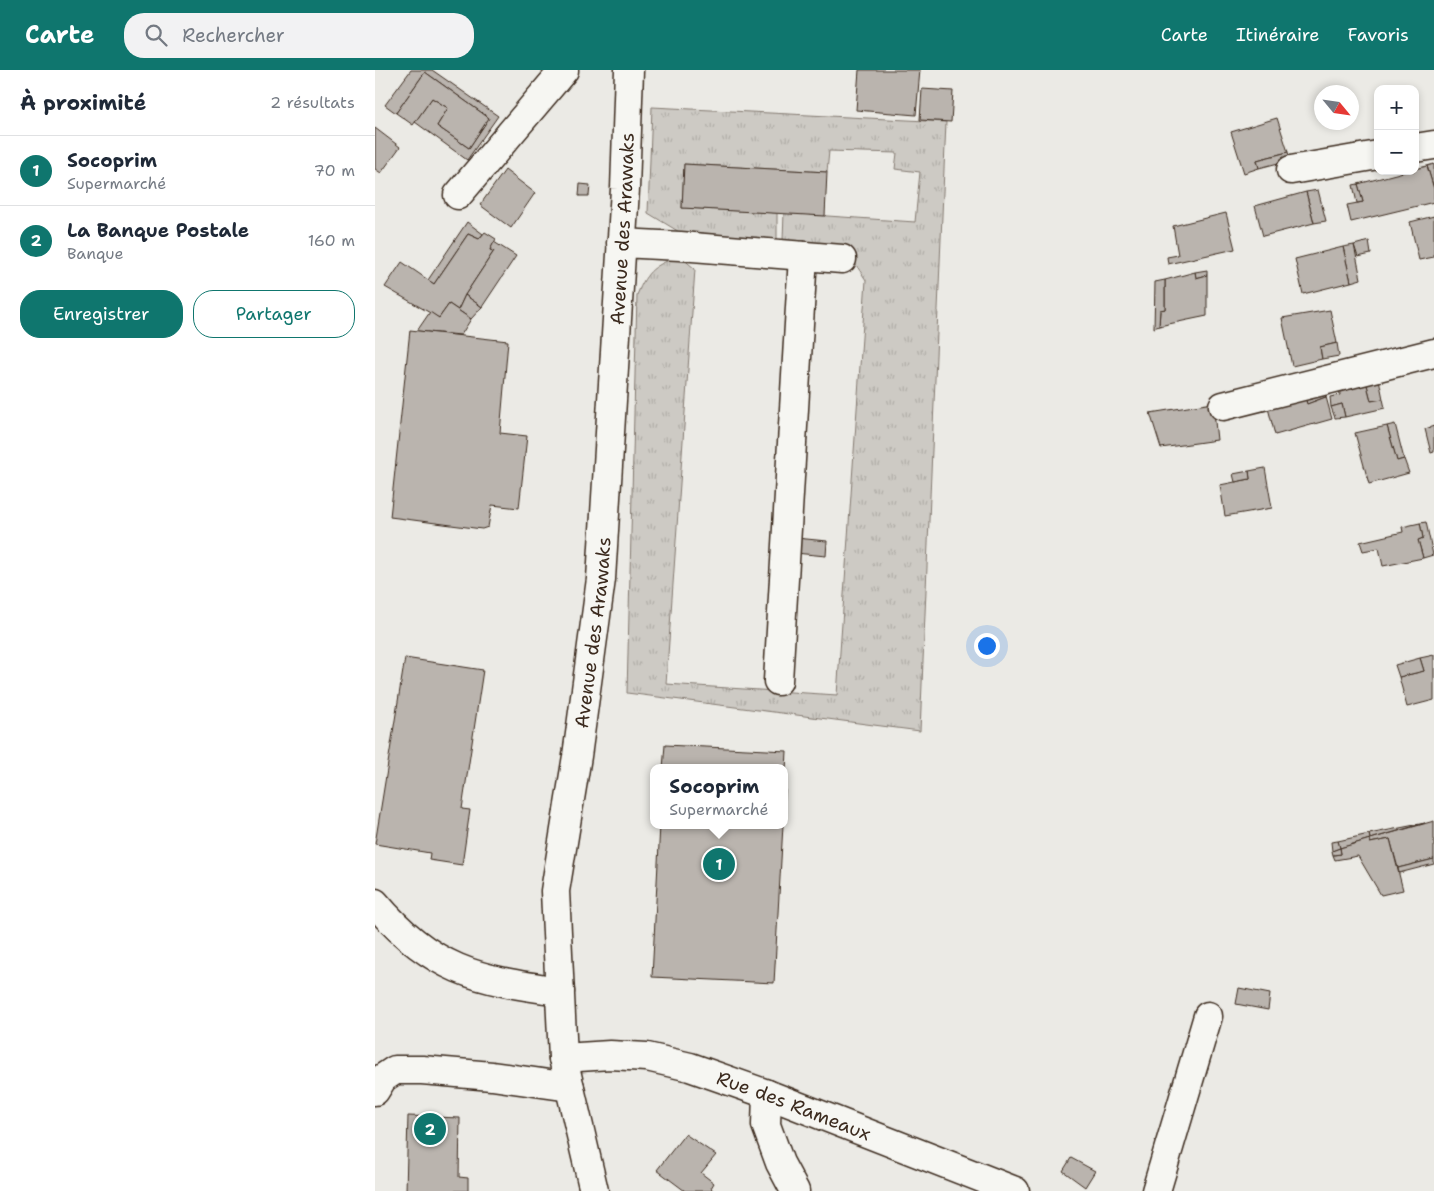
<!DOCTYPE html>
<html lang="fr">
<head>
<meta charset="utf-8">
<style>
	:root { --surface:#fff; --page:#f2f2f3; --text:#1f2937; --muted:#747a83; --line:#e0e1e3; --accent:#0f766e }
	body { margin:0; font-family:"Shantell Sans",sans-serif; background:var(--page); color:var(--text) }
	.controls { position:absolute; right:15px; top:15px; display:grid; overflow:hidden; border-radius:10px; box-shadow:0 2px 8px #0003 }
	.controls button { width:45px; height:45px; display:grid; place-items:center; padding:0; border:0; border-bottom:1px solid var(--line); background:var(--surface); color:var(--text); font:25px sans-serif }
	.compass { position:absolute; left:939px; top:15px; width:45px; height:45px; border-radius:50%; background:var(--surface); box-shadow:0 2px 8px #0003; rotate:119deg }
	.you { position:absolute; left:611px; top:575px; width:18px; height:18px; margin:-12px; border:4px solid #fff; border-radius:50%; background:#1a73e8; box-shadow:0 0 0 8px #1a73e833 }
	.badge { display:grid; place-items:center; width:32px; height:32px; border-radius:50%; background:var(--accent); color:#fff; font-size:16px; font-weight:700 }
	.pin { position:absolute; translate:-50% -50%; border:2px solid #fff; box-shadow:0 1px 5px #0006 }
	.popup { position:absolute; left:275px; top:694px; width:138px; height:65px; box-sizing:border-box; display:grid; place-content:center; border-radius:10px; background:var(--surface); filter:drop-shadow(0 1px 4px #0005); font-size:16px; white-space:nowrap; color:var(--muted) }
	.popup b { font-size:19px; color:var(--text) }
	.popup::after { content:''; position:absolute; left:50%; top:100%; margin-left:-10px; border:10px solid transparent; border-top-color:var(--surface) }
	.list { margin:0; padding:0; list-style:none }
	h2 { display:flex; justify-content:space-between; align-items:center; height:65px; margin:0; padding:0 20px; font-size:21px }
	h2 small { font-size:16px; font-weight:400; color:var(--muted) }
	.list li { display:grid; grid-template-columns:32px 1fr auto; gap:15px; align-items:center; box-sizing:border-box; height:70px; padding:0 20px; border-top:1px solid var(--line) }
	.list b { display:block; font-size:19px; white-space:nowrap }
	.list p { margin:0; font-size:16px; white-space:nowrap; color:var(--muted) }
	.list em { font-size:16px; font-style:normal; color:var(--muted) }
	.actions { display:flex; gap:10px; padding:15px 20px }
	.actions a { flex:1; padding:11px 0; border:1px solid var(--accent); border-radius:20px; text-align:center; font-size:18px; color:var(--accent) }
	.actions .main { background:var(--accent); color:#fff }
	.icon { flex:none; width:28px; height:28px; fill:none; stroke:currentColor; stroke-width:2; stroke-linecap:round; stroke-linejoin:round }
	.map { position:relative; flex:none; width:1059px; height:1121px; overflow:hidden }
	header { display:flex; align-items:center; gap:30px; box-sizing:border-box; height:70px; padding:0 25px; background:var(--accent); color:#fff }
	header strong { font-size:24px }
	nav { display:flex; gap:28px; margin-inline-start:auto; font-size:18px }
	.search { width:350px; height:45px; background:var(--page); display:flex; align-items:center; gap:12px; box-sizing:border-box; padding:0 18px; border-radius:20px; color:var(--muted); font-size:19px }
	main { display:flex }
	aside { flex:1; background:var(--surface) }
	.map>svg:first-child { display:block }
	.grass { fill:url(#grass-tufts); stroke:#847a71 }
	.building { fill:#bab4ae; stroke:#3b2a1e }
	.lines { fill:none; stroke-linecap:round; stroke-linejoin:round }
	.minor-casing { stroke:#3b2a1e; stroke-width:31 }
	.minor { stroke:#f6f6f2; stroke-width:28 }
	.labels { text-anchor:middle; stroke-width:4; stroke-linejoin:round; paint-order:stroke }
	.street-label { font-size:19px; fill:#3b2a1e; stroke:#f6f6f2 }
</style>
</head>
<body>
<header>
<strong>Carte</strong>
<div class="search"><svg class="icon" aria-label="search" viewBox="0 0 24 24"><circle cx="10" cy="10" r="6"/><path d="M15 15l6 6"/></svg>Rechercher</div>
<nav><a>Carte</a><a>Itinéraire</a><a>Favoris</a></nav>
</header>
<main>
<aside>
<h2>À proximité<small>2 résultats</small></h2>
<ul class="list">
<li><span class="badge">1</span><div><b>Socoprim</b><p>Supermarché</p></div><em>70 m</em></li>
<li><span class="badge">2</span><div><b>La Banque Postale</b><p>Banque</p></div><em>160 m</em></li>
</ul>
<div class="actions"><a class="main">Enregistrer</a><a>Partager</a></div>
</aside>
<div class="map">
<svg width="1059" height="1121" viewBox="0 0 1059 1121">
	<defs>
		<pattern id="grass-tufts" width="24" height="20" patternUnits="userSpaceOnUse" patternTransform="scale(1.25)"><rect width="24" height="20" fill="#cdcac4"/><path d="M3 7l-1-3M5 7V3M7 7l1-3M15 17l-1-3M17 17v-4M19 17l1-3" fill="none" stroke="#b1aea8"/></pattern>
	</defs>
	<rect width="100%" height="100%" fill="#ebeae5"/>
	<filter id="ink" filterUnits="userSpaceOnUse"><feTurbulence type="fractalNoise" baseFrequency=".02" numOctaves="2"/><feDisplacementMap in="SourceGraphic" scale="10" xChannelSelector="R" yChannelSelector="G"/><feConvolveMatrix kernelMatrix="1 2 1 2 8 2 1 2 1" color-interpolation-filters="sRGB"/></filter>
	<g filter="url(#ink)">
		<path class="grass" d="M 277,37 L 571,52 L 545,661 L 252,623 L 262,225 C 272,200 280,195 305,186 L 320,199 L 291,614 L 462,625 L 491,210 L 468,175 L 408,170 L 409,143 L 540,152 L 545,102 L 520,99 L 522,83 L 454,81 L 452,102 L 309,94 L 307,138 L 402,143 L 402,170 L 306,163 L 273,143 Z"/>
		<g class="building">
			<polygon points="36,0 57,0 123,46 92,90 40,52 57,28 73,38 62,56 94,78 114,48 50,2 21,43 10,35"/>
			<polygon points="484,0 545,0 541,45 481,40"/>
			<polygon points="50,2 114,48 94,78 62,56 73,38 57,28 38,55 21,43"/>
			<polygon points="547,19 578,21 576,52 545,50"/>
			<polygon points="902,48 913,82 882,90 884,98 869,103 856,62"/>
			<polygon points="0,58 25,77 6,103 0,99"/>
			<polygon points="913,82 915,90 884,98 882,90"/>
			<polygon points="309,94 452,102 450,146 307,138"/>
			<polygon points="1059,94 1059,119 1052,96"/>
			<polygon points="1052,96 1059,119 1059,132 976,152 972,135 988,132 983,114 1032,101 1040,101 1040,99"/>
			<polygon points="130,100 160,123 136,158 105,135"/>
			<polygon points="205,114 215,115 214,126 204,126"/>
			<polygon points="983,114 988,132 982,133 978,115"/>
			<polygon points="943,120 951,151 939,153 931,122"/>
			<polygon points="931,122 939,153 888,166 880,136"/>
			<polygon points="851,143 860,179 793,194 792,187 803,185 798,156"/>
			<polygon points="1059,146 1059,187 1044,190 1035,152"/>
			<polygon points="92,152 108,164 104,169 93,164 59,214 53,210"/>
			<polygon points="110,162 121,169 115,180 119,181 90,225 83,240 74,234 64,248 10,217 27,192 59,214 93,164 104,169"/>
			<polygon points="994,171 996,184 983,187 979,175"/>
			<polygon points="119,172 141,186 107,237 90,225 119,181 115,180"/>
			<polygon points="979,175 986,209 976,212 968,177"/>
			<polygon points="968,177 976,212 928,224 920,189"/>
			<polygon points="832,200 832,205 821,208 820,202"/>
			<polygon points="820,202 821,208 832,205 832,246 784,256 785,240 790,239 790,210"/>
			<polygon points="790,210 790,239 785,240 784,256 779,258 780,212"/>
			<polygon points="90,225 107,237 96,249 83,240"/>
			<polygon points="74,234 96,249 86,265 42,261 55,242 64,248"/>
			<polygon points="955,240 962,273 945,277 947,289 917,296 907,248"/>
			<polygon points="35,260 133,271 125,363 152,366 144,438 117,435 113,457 107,459 15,447"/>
			<polygon points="962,273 964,286 947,289 945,277"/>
			<polygon points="1004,309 1008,329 996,331 991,311"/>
			<polygon points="991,311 996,331 1008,329 1010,338 970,347 967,334 956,337 955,327 965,325 964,317"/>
			<polygon points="949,321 951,327 932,334 930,327"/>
			<polygon points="930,327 932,334 951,327 957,349 900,365 893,338"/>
			<polygon points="838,333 842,370 786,378 775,343"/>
			<polygon points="967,334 970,347 960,348 956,337"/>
			<polygon points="1020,354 1029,389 1022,391 1012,356"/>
			<polygon points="1012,356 1022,391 1029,389 1034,403 994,414 980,363"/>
			<polygon points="1059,356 1059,382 1056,383 1050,359"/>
			<polygon points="890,398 897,438 850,446 845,415 875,409 874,401"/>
			<polygon points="874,401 875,409 860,412 858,404"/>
			<polygon points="1051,452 1058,485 1048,488 1043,470 1048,468 1045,453"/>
			<polygon points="1045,453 1048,468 1043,470 1048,488 1008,496 1004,478 988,481 985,472 1028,462 1027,457"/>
			<polygon points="421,468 452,471 451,486 420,483"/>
			<polygon points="1059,585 1059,630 1032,637 1024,607 1049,601 1045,588"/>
			<polygon points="30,588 108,600 87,739 95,740 87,795 54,790 55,783 0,774"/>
			<polygon points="1045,588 1049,601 1024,607 1020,595"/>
			<polygon points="290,675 412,681 409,740 409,698 288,698"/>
			<polygon points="1059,751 1059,789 1023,798 1015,769 995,773 995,769"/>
			<polygon points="1050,753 995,769 994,764"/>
			<polygon points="285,755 408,755 399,913 277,907"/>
			<polygon points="994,764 995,769 965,778 963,771"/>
			<polygon points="995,769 995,773 1015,769 1028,820 1006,825 983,786 960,790 958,785 966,784 965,778"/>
			<polygon points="963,771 965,778 957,781 956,772"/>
			<polygon points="965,778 966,784 958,785 957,781"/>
			<polygon points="1059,789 1059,794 1024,803 1023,798"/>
			<polygon points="864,918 895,924 893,940 861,934"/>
			<polygon points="33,1046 85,1048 84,1107 93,1108 93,1121 31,1121"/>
			<polygon points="310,1064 341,1085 326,1103 339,1113 336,1118 339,1121 310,1121 282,1100"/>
			<polygon points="696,1088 720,1101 710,1117 688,1101"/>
		</g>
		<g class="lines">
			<g class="minor-casing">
				<g id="minor">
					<polyline points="1040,78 1059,75"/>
					<polyline points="916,100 1003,85"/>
					<polyline points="83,125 189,0"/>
					<polyline points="246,173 305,176 467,189"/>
					<polyline points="848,336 1059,283"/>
					<polyline points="403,611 428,186"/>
					<path d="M 0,833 C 56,900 102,910 185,921"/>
					<path id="s1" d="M 188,988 L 235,985 L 272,987 L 315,997 L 392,1024 L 640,1121"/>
					<polyline points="0,1021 8,1008 20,1000 47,1000 117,1006 195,1017"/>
					<polyline points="392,1024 391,1055 405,1093 420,1121"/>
					<path id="s2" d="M 219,1121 L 188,988 L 180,821 L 202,686 L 226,509 L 250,119 L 254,0"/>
					<polyline points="781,1121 833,946"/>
				</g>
			</g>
			<use href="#minor" class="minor"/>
		</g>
	</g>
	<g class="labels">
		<g class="street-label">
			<text dy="7" stroke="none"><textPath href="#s2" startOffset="970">Avenue des Arawaks</textPath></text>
			<text dy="7" stroke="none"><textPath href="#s2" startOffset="565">Avenue des Arawaks</textPath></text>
			<text dy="7" stroke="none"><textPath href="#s1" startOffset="239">Rue des Rameaux</textPath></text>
		</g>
	</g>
</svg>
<div class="controls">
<button>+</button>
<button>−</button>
</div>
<svg class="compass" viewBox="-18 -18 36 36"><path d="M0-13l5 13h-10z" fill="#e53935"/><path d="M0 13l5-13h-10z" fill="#747a83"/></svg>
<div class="you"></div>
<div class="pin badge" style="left:344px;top:794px">1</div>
<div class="popup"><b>Socoprim</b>Supermarché</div>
<div class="pin badge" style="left:55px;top:1059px">2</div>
</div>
</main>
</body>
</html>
